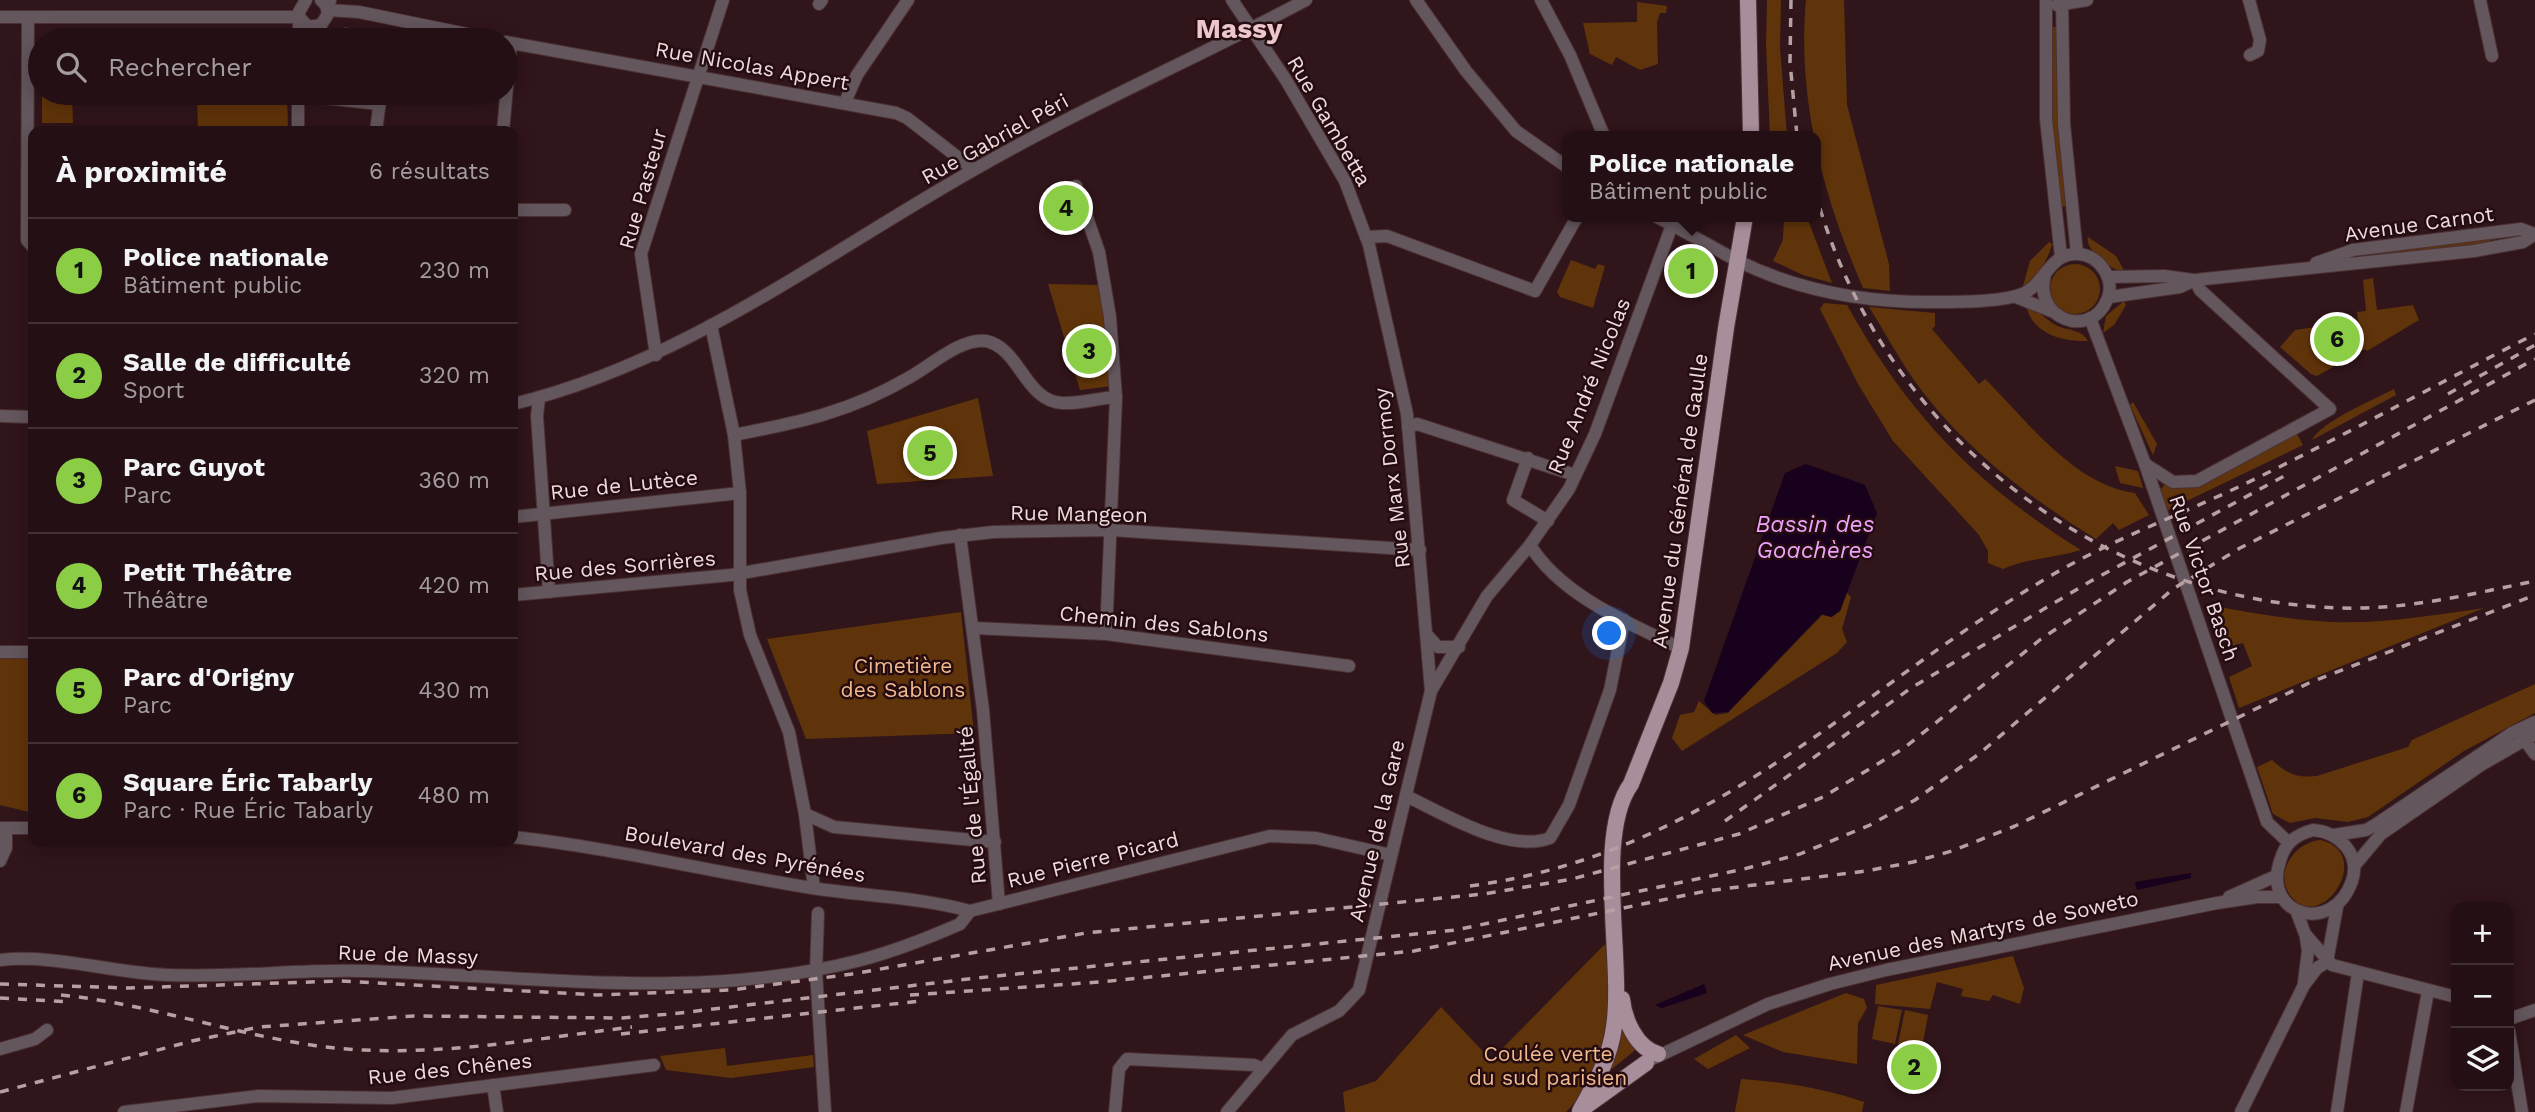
<!DOCTYPE html>
<html lang="fr">
<head>
<meta charset="utf-8">
<style>
	:root { --surface:#241014; --page:#2c191d; --text:#f1f3f6; --muted:#a39da0; --line:#413034; --accent:#8bce46 }
	body { margin:0; font-family:"Work Sans",sans-serif; background:var(--page); color:var(--text) }
	.controls { position:absolute; right:21px; bottom:21px; display:grid; overflow:hidden; border-radius:14px; box-shadow:0 4px 18px #0003 }
	.controls button { width:63px; height:63px; display:grid; place-items:center; padding:0; border:0; border-bottom:2px solid var(--line); background:var(--surface); color:var(--text); font:35px sans-serif }
	.you { position:absolute; left:1610px; top:634px; width:24px; height:24px; margin:-18px; border:5px solid #fff; border-radius:50%; background:#1a73e8; box-shadow:0 0 0 10px #1a73e833 }
	.badge { display:grid; place-items:center; width:46px; height:46px; border-radius:50%; background:var(--accent); color:#111; font-size:23px; font-weight:700 }
	.pin { position:absolute; translate:-50% -50%; border:4px solid #fff; box-shadow:0 2px 7px #0006 }
	.popup { position:absolute; left:1562px; top:131px; width:259px; height:91px; box-sizing:border-box; display:grid; place-content:center; border-radius:14px; background:var(--surface); filter:drop-shadow(0 2px 5px #0005); font-size:23px; white-space:nowrap; color:var(--muted) }
	.popup b { font-size:26px; color:var(--text) }
	.popup::after { content:''; position:absolute; left:50%; top:100%; margin-left:-14px; border:14px solid transparent; border-top-color:var(--surface) }
	.list { margin:0; padding:0; list-style:none }
	h2 { display:flex; justify-content:space-between; align-items:center; height:91px; margin:0; padding:0 28px; font-size:30px }
	h2 small { font-size:23px; font-weight:400; color:var(--muted) }
	.list li { display:grid; grid-template-columns:46px 1fr auto; gap:21px; align-items:center; box-sizing:border-box; height:105px; padding:0 28px; border-top:2px solid var(--line) }
	.list b { display:block; font-size:26px; white-space:nowrap }
	.list p { margin:0; font-size:23px; white-space:nowrap; color:var(--muted) }
	.list em { font-size:23px; font-style:normal; color:var(--muted) }
	.icon { flex:none; width:38px; height:38px; fill:none; stroke:currentColor; stroke-width:2; stroke-linecap:round; stroke-linejoin:round }
	.map { position:relative; flex:none; width:2535px; height:1112px; overflow:hidden }
	.search { position:absolute; background:var(--surface); box-shadow:0 4px 18px #0003; left:28px; top:28px; width:490px; height:77px; display:flex; align-items:center; gap:18px; box-sizing:border-box; padding:0 24px; border-radius:38px; color:var(--muted); font-size:26px }
	.panel { position:absolute; background:var(--surface); box-shadow:0 4px 18px #0003; left:28px; top:126px; width:490px; height:721px; border-radius:14px }
	.map>svg:first-child { display:block }
	.green { fill:#60340a }
	.water { fill:#17011c }
	.lines { fill:none; stroke-linecap:round; stroke-linejoin:round }
	.minor-casing { stroke:#4b3135; stroke-width:14 }
	.major-casing { stroke:#4b3135; stroke-width:18 }
	.minor { stroke:#63565c; stroke-width:12 }
	.major { stroke:#a88d9b; stroke-width:16 }
	.rail { stroke:#b6a0a3; stroke-width:3.5; stroke-dasharray:9 9; stroke-linecap:butt }
	.labels { text-anchor:middle; stroke-width:5; stroke-linejoin:round; paint-order:stroke }
	.street-label { font-size:21px; fill:#eedbdd; stroke:#250c11 }
	.park-label { font-size:21px; fill:#f2ba8f; stroke:#250c11 }
	.water-label { font-size:23px; font-style:italic; fill:#eea3fc; stroke:#250c11 }
	.district-label { font-size:28px; font-weight:bold; fill:#ecc6cb; stroke:#250c11 }
</style>
</head>
<body>
<div class="map">
<svg width="2535" height="1112" viewBox="0 0 2535 1112">
	<rect width="100%" height="100%" fill="#30151a"/>
	<g class="green">
		<polygon points="1767,0 1781,0 1780,48 1787,136 1770,136 1766,45"/>
		<path d="M 1806,0 L 1844,0 L 1847,105 L 1889,264 L 1890,291 L 1863,288 C 1823,196 1797,100 1806,0 Z"/>
		<polygon points="1637,2 1667,6 1666,13 1660,13 1657,22 1658,64 1640,70 1616,57 1612,65 1590,54 1583,23 1637,22"/>
		<polygon points="2052,27 2058,27 2067,206 2061,207 2053,127"/>
		<polygon points="287,36 287,40 196,40 196,37"/>
		<polygon points="42,93 72,93 73,123 42,123"/>
		<polygon points="197,93 287,93 288,131 198,131"/>
		<polygon points="1784,217 1807,217 1832,283 1803,275 1773,261 1783,240"/>
		<polygon points="2506,236 2469,247 2359,261 2358,255"/>
		<path d="M 2088,237 L 2116,256 L 2125,272 C 2112,272 2084,249 2088,237 Z"/>
		<path d="M 2049,242 L 2052,244 C 2049,258 2036,280 2023,286 L 2030,261 Z"/>
		<polygon points="1571,260 1595,269 1598,264 1605,266 1593,308 1560,297 1557,292"/>
		<circle cx="2075" cy="289" r="25"/>
		<polygon points="2373,278 2377,310 2413,305 2419,320 2367,351 2365,349 2317,376 2311,374 2280,347 2295,330 2358,321 2357,312 2366,311 2363,280"/>
		<polygon points="1048,284 1101,285 1112,386 1080,390"/>
		<polygon points="2124,301 2126,305 2114,325 2103,333 2106,316"/>
		<path d="M 1824,303 L 1847,305 C 1908,414 1975,484 2081,550 C 2055,558 2028,558 2003,569 L 1988,563 L 1988,551 L 1979,535 L 1893,441 L 1858,384 L 1820,309 Z"/>
		<path d="M 2026,305 C 2038,310 2043,317 2054,324 C 2065,331 2081,328 2088,341 C 2062,342 2032,334 2026,305 Z"/>
		<path d="M 1869,307 L 1935,313 L 1935,326 L 1932,329 L 1979,384 L 1985,379 C 2027,420 2073,485 2135,493 L 2149,515 L 2119,530 L 2113,523 L 2096,539 C 2028,497 1961,446 1914,380 C 1898,357 1884,331 1869,307 Z"/>
		<path d="M 2394,389 L 2396,395 L 2312,440 C 2322,421 2373,400 2394,389 Z"/>
		<polygon points="978,398 993,476 877,484 867,431"/>
		<polygon points="2133,402 2157,444 2153,455 2130,405"/>
		<polygon points="2297,434 2303,445 2168,510 2159,491 2166,483 2183,488 2200,484"/>
		<polygon points="2115,466 2138,471 2143,488 2120,483"/>
		<polygon points="1847,593 1851,597 1842,629 1847,642 1837,653 1682,751 1672,738 1680,715 1694,712 1699,701 1715,715 1728,713 1822,615 1832,617 1840,611"/>
		<path d="M 2213,606 C 2253,613 2292,620 2332,622 C 2383,624 2434,615 2484,608 L 2239,708 L 2229,677 L 2252,666 L 2243,643 L 2231,646 Z"/>
		<polygon points="961,612 974,733 806,739 767,639"/>
		<polygon points="0,657 33,658 33,813 0,805"/>
		<path d="M 2535,684 L 2535,713 L 2464,751 L 2368,817 L 2348,822 L 2315,818 L 2290,823 L 2273,814 L 2257,767 L 2272,760 C 2287,774 2297,778 2317,776 L 2408,747 L 2412,740 Z"/>
		<path d="M 2321,840 C 2376,854 2320,937 2290,895 C 2273,871 2297,841 2321,840 Z"/>
		<path d="M 1610,944 C 1612,1006 1612,1065 1566,1112 L 1345,1112 L 1343,1092 L 1376,1081 L 1441,1007 L 1491,1060 L 1604,945 Z"/>
		<polygon points="2013,956 2024,988 2020,1004 1993,995 1989,1001 1961,996 1963,989 1937,982 1930,1009 1875,1004 1876,985"/>
		<polygon points="1846,993 1864,999 1867,1008 1858,1023 1857,1064 1783,1052 1743,1035"/>
		<polygon points="1878,1006 1902,1010 1895,1044 1872,1039"/>
		<polygon points="1905,1010 1928,1015 1922,1048 1898,1044"/>
		<polygon points="1620,1021 1639,1047 1612,1069 1609,1065"/>
		<polygon points="1736,1035 1750,1048 1708,1069 1694,1059"/>
		<polygon points="725,1048 727,1066 813,1055 814,1067 731,1078 666,1070 660,1056"/>
		<path d="M 1741,1079 C 1784,1082 1823,1088 1864,1102 L 1862,1112 L 1735,1112 Z"/>
	</g>
	<g class="water">
		<polygon points="1806,464 1865,485 1877,513 1840,611 1831,617 1822,614 1728,712 1712,713 1704,701 1785,473"/>
		<polygon points="2191,873 2191,878 2137,890 2135,882"/>
		<polygon points="1704,984 1707,993 1662,1008 1655,1005"/>
	</g>
	<g class="lines">
		<g class="minor-casing">
			<g id="minor">
				<polyline points="330,0 328,10 359,12 496,40"/>
				<polyline points="1232,0 1286,80 1345,181 1369,245 1407,414 1431,691"/>
				<polyline points="1416,0 1466,71 1516,131 1567,167"/>
				<polyline points="1541,0 1570,55 1604,136"/>
				<polyline points="2046,0 2046,119 2061,257"/>
				<polyline points="2062,0 2064,124 2077,254"/>
				<polyline points="2249,0 2260,40 2258,51 2250,55"/>
				<polyline points="2480,0 2492,56"/>
				<polyline points="819,4 822,0"/>
				<polyline points="2057,5 2087,0"/>
				<polyline points="0,17 299,17"/>
				<polyline points="28,17 27,240 33,247"/>
				<polyline points="299,17 308,27 321,25 328,14 326,5 321,0"/>
				<polyline points="299,40 299,12 306,0"/>
				<polyline points="345,40 346,34"/>
				<polyline points="506,42 896,113 907,118 973,169"/>
				<polyline points="298,93 298,131"/>
				<polyline points="298,95 379,104"/>
				<polyline points="845,102 857,75 908,0"/>
				<polyline points="376,131 381,93"/>
				<polyline points="503,131 511,43"/>
				<polyline points="1076,186 1099,252 1110,317 1116,397 1106,634"/>
				<polyline points="513,210 565,210"/>
				<path d="M 1657,217 C 1684,231 1710,246 1736,260 C 1798,291 1869,303 1937,302 C 1962,302 1992,302 2016,296 C 2045,290 2047,252 2078,254 C 2100,255 2116,280 2107,300 C 2090,340 2033,319 2045,275"/>
				<polyline points="1366,237 1387,236 1535,291 1577,217"/>
				<polyline points="2316,263 2353,250 2521,229 2535,234"/>
				<polyline points="2108,277 2164,276 2193,280"/>
				<polyline points="2016,297 2051,311"/>
				<polyline points="2109,297 2180,287 2195,280 2474,251 2523,242 2535,234"/>
				<polyline points="2090,318 2145,464 2267,822 2289,843"/>
				<polyline points="711,325 734,435 740,493 740,590 750,635 789,732 805,814 814,888"/>
				<polyline points="656,355 641,254 723,0"/>
				<polyline points="539,398 537,416 549,592"/>
				<path d="M 513,404 C 681,364 822,256 970,172 C 1079,109 1195,59 1306,0"/>
				<polyline points="0,416 33,417"/>
				<polyline points="1408,427 1417,424 1575,475"/>
				<path d="M 734,435 C 801,422 850,412 910,377 C 930,366 962,337 986,341 C 1020,348 1025,401 1062,403 C 1080,404 1098,398 1116,397"/>
				<polyline points="1528,458 1513,500 1548,521"/>
				<polyline points="2145,464 2173,482 2197,481 2330,409 2200,290 2195,280"/>
				<polyline points="513,517 740,493"/>
				<polyline points="960,535 983,710 999,904"/>
				<path d="M 1530,545 C 1560,594 1624,621 1674,645"/>
				<polyline points="513,595 731,575 941,538 993,532 1111,530 1420,550"/>
				<polyline points="974,628 1106,634 1349,666"/>
				<polyline points="1427,635 1438,647 1459,647"/>
				<polyline points="0,652 33,652"/>
				<polyline points="2521,735 2535,754"/>
				<path d="M 1406,796 C 1443,813 1508,854 1550,838 L 1569,805 L 1610,690 L 1624,620"/>
				<polyline points="805,814 834,827 995,842"/>
				<polyline points="0,828 33,828"/>
				<path d="M 2313,830 C 2339,832 2361,854 2352,881 C 2333,936 2262,916 2280,861 C 2285,843 2295,835 2313,830 Z"/>
				<polyline points="2334,835 2366,830 2375,825 2512,733 2535,722"/>
				<path d="M 513,837 C 614,848 712,872 812,888 C 864,896 919,897 970,911"/>
				<polyline points="0,861 6,848 6,828"/>
				<polyline points="2355,865 2381,834 2481,765 2535,734"/>
				<polyline points="2229,897 2276,876"/>
				<polyline points="2296,910 2305,934 2332,965 2456,997"/>
				<polyline points="818,913 816,972 825,1112"/>
				<path d="M 0,960 C 56,954 112,973 168,975 C 234,978 299,969 364,971 C 528,975 700,1002 861,960 C 895,951 928,938 960,924 L 970,911 L 1270,836 L 1316,838 L 1391,855"/>
				<polyline points="2327,962 2337,907"/>
				<polyline points="2304,982 2308,951 2306,938"/>
				<polyline points="2509,1019 2535,1010"/>
				<polyline points="2509,1031 2522,1112"/>
				<polyline points="0,1049 35,1039 47,1030"/>
				<polyline points="1652,1059 1768,1004 1830,984 1886,970 2217,903 2257,897 2281,897"/>
				<polyline points="493,1085 497,1112"/>
				<polyline points="124,1112 258,1096 392,1098 654,1065"/>
				<polyline points="1115,1112 1119,1069 1127,1059 1254,1065 1261,1068"/>
				<polyline points="1227,1112 1292,1035 1339,1011 1359,990 1431,691 1487,596 1530,545 1569,489 1595,434 1672,225"/>
				<polyline points="2241,1112 2304,985 2317,968 2327,962"/>
				<polyline points="2337,1112 2358,973"/>
				<polyline points="2406,1112 2428,991"/>
			</g>
		</g>
		<g class="major-casing">
			<g id="major">
				<polyline points="1748,0 1751,136"/>
				<path d="M 1622,999 C 1624,1019 1636,1048 1658,1054"/>
				<polyline points="1586,1106 1646,1063"/>
				<path d="M 1580,1111 C 1595,1084 1610,1058 1614,1027 C 1624,962 1594,835 1631,784 L 1671,683 L 1681,648 L 1726,328 L 1745,217"/>
			</g>
		</g>
		<use href="#minor" class="minor"/>
		<use href="#major" class="major"/>
		<g class="rail">
			<polyline points="1791,0 1790,62 1797,136"/>
			<path d="M 1815,191 C 1879,429 2095,601 2341,608 C 2407,610 2471,594 2535,581"/>
			<polyline points="2448,394 2535,345"/>
			<polyline points="1725,821 1911,688 2091,581 2286,475"/>
			<path d="M 1470,886 C 1712,854 1854,691 2052,575 C 2117,537 2188,512 2255,479 C 2349,433 2441,382 2535,334"/>
			<polyline points="0,984 129,988 341,981 597,995 731,990 852,974 1086,933 1484,894 1572,879 1739,834 1823,797 1904,748 2041,639 2127,582 2535,359"/>
			<path d="M 61,995 C 151,1004 237,1036 326,1047 C 428,1059 532,1039 632,1027"/>
			<polyline points="910,995 1100,982 1414,951 1706,891 1866,871 1913,862 1952,851 2015,826 2311,682 2535,595"/>
			<polyline points="0,998 71,1002"/>
			<polyline points="621,1034 920,1001"/>
			<polyline points="0,1092 192,1041 259,1027 414,1016 622,1018 671,1014 977,978 1456,930 1744,869 1800,854 1870,825 1915,800 1979,754 2173,589 2240,548 2535,400"/>
		</g>
	</g>
	<g class="labels">
		<g class="street-label">
			<text transform="translate(752 66) rotate(10)" y="7">Rue Nicolas Appert</text>
			<text transform="translate(1329 121) rotate(60)" y="7">Rue Gambetta</text>
			<text transform="translate(995 139) rotate(-29)" y="7">Rue Gabriel Péri</text>
			<text transform="translate(643 189) rotate(-74)" y="7">Rue Pasteur</text>
			<text transform="translate(2419 224) rotate(-8)" y="7">Avenue Carnot</text>
			<text transform="translate(1589 386) rotate(-68)" y="7">Rue André Nicolas</text>
			<text transform="translate(1392 478) rotate(-97)" y="7">Rue Marx Dormoy</text>
			<text transform="translate(624 485) rotate(-6)" y="7">Rue de Lutèce</text>
			<text transform="translate(1680 501) rotate(-82)" y="7">Avenue du Général de Gaulle</text>
			<text transform="translate(1079 514) rotate(1)" y="7">Rue Mangeon</text>
			<text transform="translate(625 566) rotate(-5)" y="7">Rue des Sorrières</text>
			<text transform="translate(2204 578) rotate(71)" y="7">Rue Victor Basch</text>
			<text transform="translate(1164 624) rotate(6)" y="7">Chemin des Sablons</text>
			<text transform="translate(972 805) rotate(-95)" y="7">Rue de l'Égalité</text>
			<text transform="translate(1377 831) rotate(-77)" y="7">Avenue de la Gare</text>
			<text transform="translate(745 854) rotate(10)" y="7">Boulevard des Pyrénées</text>
			<text transform="translate(1093 860) rotate(-14)" y="7">Rue Pierre Picard</text>
			<text transform="translate(1983 931) rotate(-12)" y="7">Avenue des Martyrs de Soweto</text>
			<text transform="translate(408 955) rotate(2)" y="7">Rue de Massy</text>
			<text transform="translate(450 1069) rotate(-6)" y="7">Rue des Chênes</text>
		</g>
		<g class="park-label">
			<text x="903" y="673">Cimetière<tspan x="903" dy="24">des Sablons</tspan></text>
			<text x="1548" y="1061">Coulée verte<tspan x="1548" dy="24">du sud parisien</tspan></text>
		</g>
		<g class="water-label">
			<text x="1815" y="532">Bassin des<tspan x="1815" dy="26">Goachères</tspan></text>
		</g>
		<g class="district-label">
			<text x="1239" y="38">Massy</text>
		</g>
	</g>
</svg>
<div class="controls">
<button>+</button>
<button>−</button>
<button><svg class="icon" aria-label="layers" viewBox="0 0 24 24"><path d="M12 4l9 5-9 5-9-5zM3 14l9 5 9-5"/></svg></button>
</div>
<div class="you"></div>
<div class="pin badge" style="left:1691px;top:271px">1</div>
<div class="popup"><b>Police nationale</b>Bâtiment public</div>
<div class="pin badge" style="left:1914px;top:1067px">2</div>
<div class="pin badge" style="left:1089px;top:351px">3</div>
<div class="pin badge" style="left:1066px;top:208px">4</div>
<div class="pin badge" style="left:930px;top:453px">5</div>
<div class="pin badge" style="left:2337px;top:339px">6</div>
<div class="search"><svg class="icon" aria-label="search" viewBox="0 0 24 24"><circle cx="10" cy="10" r="6"/><path d="M15 15l6 6"/></svg>Rechercher</div>
<section class="panel">
<h2>À proximité<small>6 résultats</small></h2>
<ul class="list">
<li><span class="badge">1</span><div><b>Police nationale</b><p>Bâtiment public</p></div><em>230 m</em></li>
<li><span class="badge">2</span><div><b>Salle de difficulté</b><p>Sport</p></div><em>320 m</em></li>
<li><span class="badge">3</span><div><b>Parc Guyot</b><p>Parc</p></div><em>360 m</em></li>
<li><span class="badge">4</span><div><b>Petit Théâtre</b><p>Théâtre</p></div><em>420 m</em></li>
<li><span class="badge">5</span><div><b>Parc d'Origny</b><p>Parc</p></div><em>430 m</em></li>
<li><span class="badge">6</span><div><b>Square Éric Tabarly</b><p>Parc · Rue Éric Tabarly</p></div><em>480 m</em></li>
</ul>
</section>
</div>
</body>
</html>
